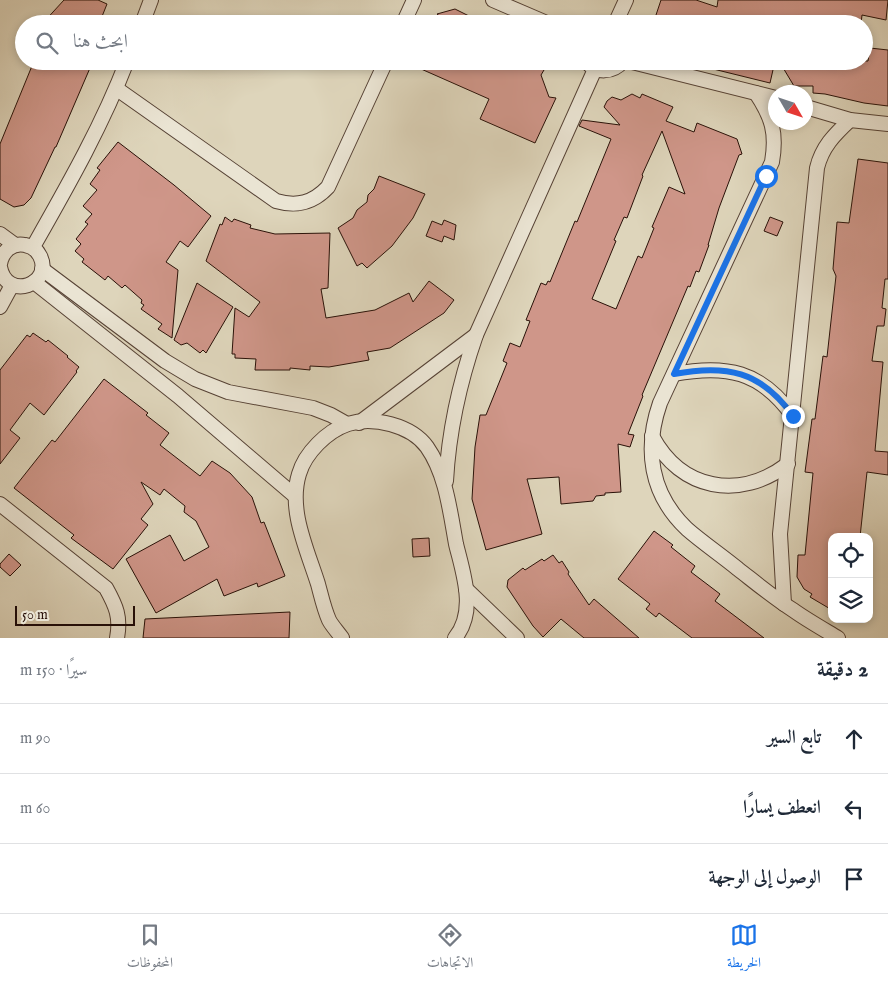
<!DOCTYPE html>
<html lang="ar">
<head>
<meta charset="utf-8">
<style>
	:root { --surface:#fff; --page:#f6f6f7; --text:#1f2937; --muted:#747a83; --line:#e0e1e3; --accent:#1a73e8 }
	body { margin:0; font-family:"IM FELL English",Amiri,serif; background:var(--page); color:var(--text); direction:rtl }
	.controls { position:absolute; right:15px; bottom:15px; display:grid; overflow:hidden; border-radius:10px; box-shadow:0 2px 8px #0003 }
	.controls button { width:45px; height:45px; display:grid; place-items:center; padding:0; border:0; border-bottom:1px solid var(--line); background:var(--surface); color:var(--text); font:25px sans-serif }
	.compass { position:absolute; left:768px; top:85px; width:45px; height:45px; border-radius:50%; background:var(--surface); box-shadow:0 2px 8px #0003; rotate:129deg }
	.scale { position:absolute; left:15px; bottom:12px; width:120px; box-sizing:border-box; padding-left:5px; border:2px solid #291108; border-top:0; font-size:14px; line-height:18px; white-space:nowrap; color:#291108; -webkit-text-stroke:4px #eae4d3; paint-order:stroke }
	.stop { position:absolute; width:15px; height:15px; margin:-11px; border:4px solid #1a73e8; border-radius:50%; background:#fff }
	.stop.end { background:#1a73e8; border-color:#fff; box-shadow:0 1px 5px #0008 }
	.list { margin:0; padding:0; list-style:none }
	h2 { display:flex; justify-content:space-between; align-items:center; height:65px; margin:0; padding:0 20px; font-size:21px }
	h2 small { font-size:16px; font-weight:400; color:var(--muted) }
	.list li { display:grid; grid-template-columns:32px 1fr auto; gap:15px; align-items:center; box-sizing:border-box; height:70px; padding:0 20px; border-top:1px solid var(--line) }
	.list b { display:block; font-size:19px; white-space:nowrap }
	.list em { font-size:16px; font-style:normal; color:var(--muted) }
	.icon { flex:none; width:28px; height:28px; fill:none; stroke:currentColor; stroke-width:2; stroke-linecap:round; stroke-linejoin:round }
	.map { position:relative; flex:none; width:888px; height:638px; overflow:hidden; direction:ltr }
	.search { position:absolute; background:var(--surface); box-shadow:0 2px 8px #0003; left:15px; right:15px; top:15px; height:55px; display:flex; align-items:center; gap:12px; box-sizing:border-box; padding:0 18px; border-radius:28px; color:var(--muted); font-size:19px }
	.sheet { height:275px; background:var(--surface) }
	nav { display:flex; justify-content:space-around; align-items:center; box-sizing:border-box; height:70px; border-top:1px solid var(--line); background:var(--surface); font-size:14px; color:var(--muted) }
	nav a { display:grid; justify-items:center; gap:2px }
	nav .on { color:var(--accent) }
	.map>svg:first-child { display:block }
	.building { fill:#cf9689; stroke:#291108; fill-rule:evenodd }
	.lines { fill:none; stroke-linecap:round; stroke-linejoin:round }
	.street-casing { stroke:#564235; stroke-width:16 }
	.street { stroke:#eae4d3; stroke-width:14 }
	.route { stroke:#1a73e8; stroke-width:6 }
</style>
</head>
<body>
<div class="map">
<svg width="888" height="638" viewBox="0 0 888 638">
	<rect width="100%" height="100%" fill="#ded5bb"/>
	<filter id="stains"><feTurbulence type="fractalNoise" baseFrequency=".004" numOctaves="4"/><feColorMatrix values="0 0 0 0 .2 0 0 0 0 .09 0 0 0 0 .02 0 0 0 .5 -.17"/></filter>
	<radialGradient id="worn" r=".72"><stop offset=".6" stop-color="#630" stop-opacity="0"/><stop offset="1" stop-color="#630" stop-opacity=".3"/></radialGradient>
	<g class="building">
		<polygon points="64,0 98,0 107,4 99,24 42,24"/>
		<polygon points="661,0 696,0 717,7 718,0 888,0 886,20 862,15 861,24 653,24"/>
		<polygon points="455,9 485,24 449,24 437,14"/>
		<polygon points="870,48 888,50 888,106 864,103 825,94 813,93 813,86 794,86 779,61 868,61"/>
		<polygon points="34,61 93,61 56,147 55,147 31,198 24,205 14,207 0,199 0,144"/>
		<polygon points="403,61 541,61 538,67 544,70 541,75 549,97 556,98 535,143 480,119 489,99"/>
		<polygon points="701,61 775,61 770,83 701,66"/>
		<path d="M 632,94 L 640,98 L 642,94 L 673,107 L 666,121 L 694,132 L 697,123 L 737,139 L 742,154 L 739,155 L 719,208 L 708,245 L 709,245 L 699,272 L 696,271 L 690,287 L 688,286 L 642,395 L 643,396 L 628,434 L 634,435 L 630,447 L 618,444 L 621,492 L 605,493 L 605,495 L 596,496 L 593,501 L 561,504 L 559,477 L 527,479 L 542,534 L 486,550 L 472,499 L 475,447 L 480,415 L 486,415 L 507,363 L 503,361 L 510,343 L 520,347 L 530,321 L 526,320 L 541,283 L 546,285 L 548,281 L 550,282 L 575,221 L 577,222 L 611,139 L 579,126 L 582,120 L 620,125 L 604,107 L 607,101 L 612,97 L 621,100 ZM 662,131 L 685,194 L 669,187 L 652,227 L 654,228 L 642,258 L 638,256 L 616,309 L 592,299 L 616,241 L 614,240 L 624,217 L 627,218 L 643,176 L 642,175 Z"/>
		<polygon points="118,142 174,185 211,216 188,247 180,241 166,262 178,270 172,338 158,329 162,324 141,309 144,305 141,303 142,300 125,285 122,288 108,276 105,280 82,262 84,259 75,251 81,244 76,239 88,224 85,222 92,214 83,206 97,190 90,184 100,170 97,168"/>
		<polygon points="858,159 888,163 888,279 885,279 882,308 886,309 884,326 877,326 872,361 883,362 875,451 888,452 888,475 867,472 860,537 832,537 832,610 810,597 812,594 804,589 797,577 798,555 805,555 813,473 805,472 812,419 815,419 823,356 827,357 836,276 833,269 837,222 849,223"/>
		<polygon points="379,176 425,194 413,218 392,246 367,268 362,263 357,266 338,228 353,218 357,210 367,202 368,195 374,189"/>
		<polygon points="225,217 232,222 234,219 251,225 250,228 275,234 330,233 328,288 321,289 326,318 375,310 409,293 413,302 429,281 454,300 444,313 390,348 367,352 369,360 329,367 310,366 310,370 290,368 290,370 255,370 256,359 235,358 235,354 232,354 235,308 249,317 260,302 206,261 220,224 222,225"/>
		<polygon points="770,217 783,222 777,236 764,231"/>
		<polygon points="444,220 456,225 454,240 444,236 442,242 426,236 432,221 442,225"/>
		<polygon points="197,283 233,307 206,353 203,350 200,353 187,343 181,345 174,340"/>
		<polygon points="33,333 46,342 48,340 68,356 67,357 79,367 76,371 77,372 44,415 30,403 10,430 20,438 0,464 0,370 27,335 30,337"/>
		<polygon points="104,379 148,413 146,415 169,433 160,445 200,476 212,461 230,473 252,497 261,523 264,522 285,576 258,587 257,583 224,596 217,579 156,613 126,559 170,535 184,561 209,547 196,521 184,512 185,506 164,489 160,495 141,482 153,504 141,519 148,525 113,569 71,538 74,535 14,488 52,440 55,442"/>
		<polygon points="654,531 673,545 671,547 695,566 691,572 720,594 715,601 764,638 692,638 659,613 656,617 646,609 650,604 618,579"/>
		<polygon points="429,538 430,556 413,557 412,539"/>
		<polygon points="9,554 21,565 10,576 0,567 0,564"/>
		<polygon points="553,555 559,563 562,561 569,572 568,574 589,605 594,599 639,638 584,638 561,619 543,637 533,626 507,587 508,580 523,568 525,570 542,559 544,561"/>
		<polygon points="290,612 289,638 143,638 145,619"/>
	</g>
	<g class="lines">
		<g class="street-casing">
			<g id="street">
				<polyline points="493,0 549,24"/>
				<polyline points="142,24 151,0"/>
				<polyline points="403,24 414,0"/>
				<polyline points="615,24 626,0"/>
				<path d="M 586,61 C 596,74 613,73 623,61"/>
				<polyline points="628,61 776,98"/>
				<path d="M 117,89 L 276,201 C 297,207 313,203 328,187 L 386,61"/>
				<path d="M 756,93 C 772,117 777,133 772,162 L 660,403 C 644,449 650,494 687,529 C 703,543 721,555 738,569 C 756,583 774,598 793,610 C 807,620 823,629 838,638"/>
				<polyline points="806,107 850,120 888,124"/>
				<polyline points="0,234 15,245"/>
				<path d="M 33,247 C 67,187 102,126 127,61"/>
				<path d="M 0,264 C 2,252 12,242 25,245 C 31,246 37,250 40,256 C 54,284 7,302 0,267"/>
				<polyline points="42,269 165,361 195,379 228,392 313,408 331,415 347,424"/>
				<polyline points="34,282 178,396 295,496"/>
				<polyline points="0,307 12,285"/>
				<path d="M 674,374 C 726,364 761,371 793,416"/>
				<polyline points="359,423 476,335"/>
				<path d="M 652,436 C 681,490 739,501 788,464"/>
				<path d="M 446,481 C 449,429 459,384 476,335 L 595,69"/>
				<path d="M 0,504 L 106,588 C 116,606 121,617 117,638"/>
				<polyline points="466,589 517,638"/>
				<path d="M 784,604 L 780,534 L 817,168 C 822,147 834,135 850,120"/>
				<path d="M 342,638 C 338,632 332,626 329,620 C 324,609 321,595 318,584 C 307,549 288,510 299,474 C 305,453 327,431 348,424 C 373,416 411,425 427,447 C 446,474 450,511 456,544 C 463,573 477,611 455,638"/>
			</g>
		</g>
		<use href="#street" class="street"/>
	</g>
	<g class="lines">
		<path class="route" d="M 766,176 L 674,374 C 726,364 761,371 793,416"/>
	</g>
	<rect width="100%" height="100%" filter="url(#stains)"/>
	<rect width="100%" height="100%" fill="url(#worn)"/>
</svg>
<div class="controls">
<button><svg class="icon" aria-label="locate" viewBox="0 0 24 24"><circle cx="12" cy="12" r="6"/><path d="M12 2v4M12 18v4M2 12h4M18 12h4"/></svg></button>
<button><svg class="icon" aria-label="layers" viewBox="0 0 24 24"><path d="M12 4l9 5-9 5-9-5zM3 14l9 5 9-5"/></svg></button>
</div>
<svg class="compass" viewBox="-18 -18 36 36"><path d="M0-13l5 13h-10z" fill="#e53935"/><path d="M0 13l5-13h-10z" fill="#747a83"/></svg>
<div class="scale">50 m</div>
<div class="stop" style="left:766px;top:176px"></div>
<div class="stop end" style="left:793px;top:416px"></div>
<div class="search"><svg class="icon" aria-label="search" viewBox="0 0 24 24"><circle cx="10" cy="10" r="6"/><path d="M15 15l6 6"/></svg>ابحث هنا</div>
</div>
<section class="sheet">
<h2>2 دقيقة<small>سيرًا · 150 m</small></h2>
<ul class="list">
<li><svg class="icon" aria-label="ahead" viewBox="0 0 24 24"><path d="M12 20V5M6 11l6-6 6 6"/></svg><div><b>تابع السير</b></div><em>90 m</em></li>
<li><svg class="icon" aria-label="left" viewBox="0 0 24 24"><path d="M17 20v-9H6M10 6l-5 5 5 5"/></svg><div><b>انعطف يسارًا</b></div><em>60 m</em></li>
<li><svg class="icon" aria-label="arrive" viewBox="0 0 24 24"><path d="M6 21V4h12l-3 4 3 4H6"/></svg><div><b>الوصول إلى الوجهة</b></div></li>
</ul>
</section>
<nav>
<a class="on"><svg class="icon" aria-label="map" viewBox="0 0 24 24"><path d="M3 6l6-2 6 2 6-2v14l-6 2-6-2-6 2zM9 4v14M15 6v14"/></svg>الخريطة</a>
<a><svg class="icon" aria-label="directions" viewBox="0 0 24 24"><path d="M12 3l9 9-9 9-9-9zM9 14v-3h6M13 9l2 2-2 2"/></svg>الاتجاهات</a>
<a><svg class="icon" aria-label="saved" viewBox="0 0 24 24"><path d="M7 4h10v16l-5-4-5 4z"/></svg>المحفوظات</a>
</nav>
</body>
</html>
